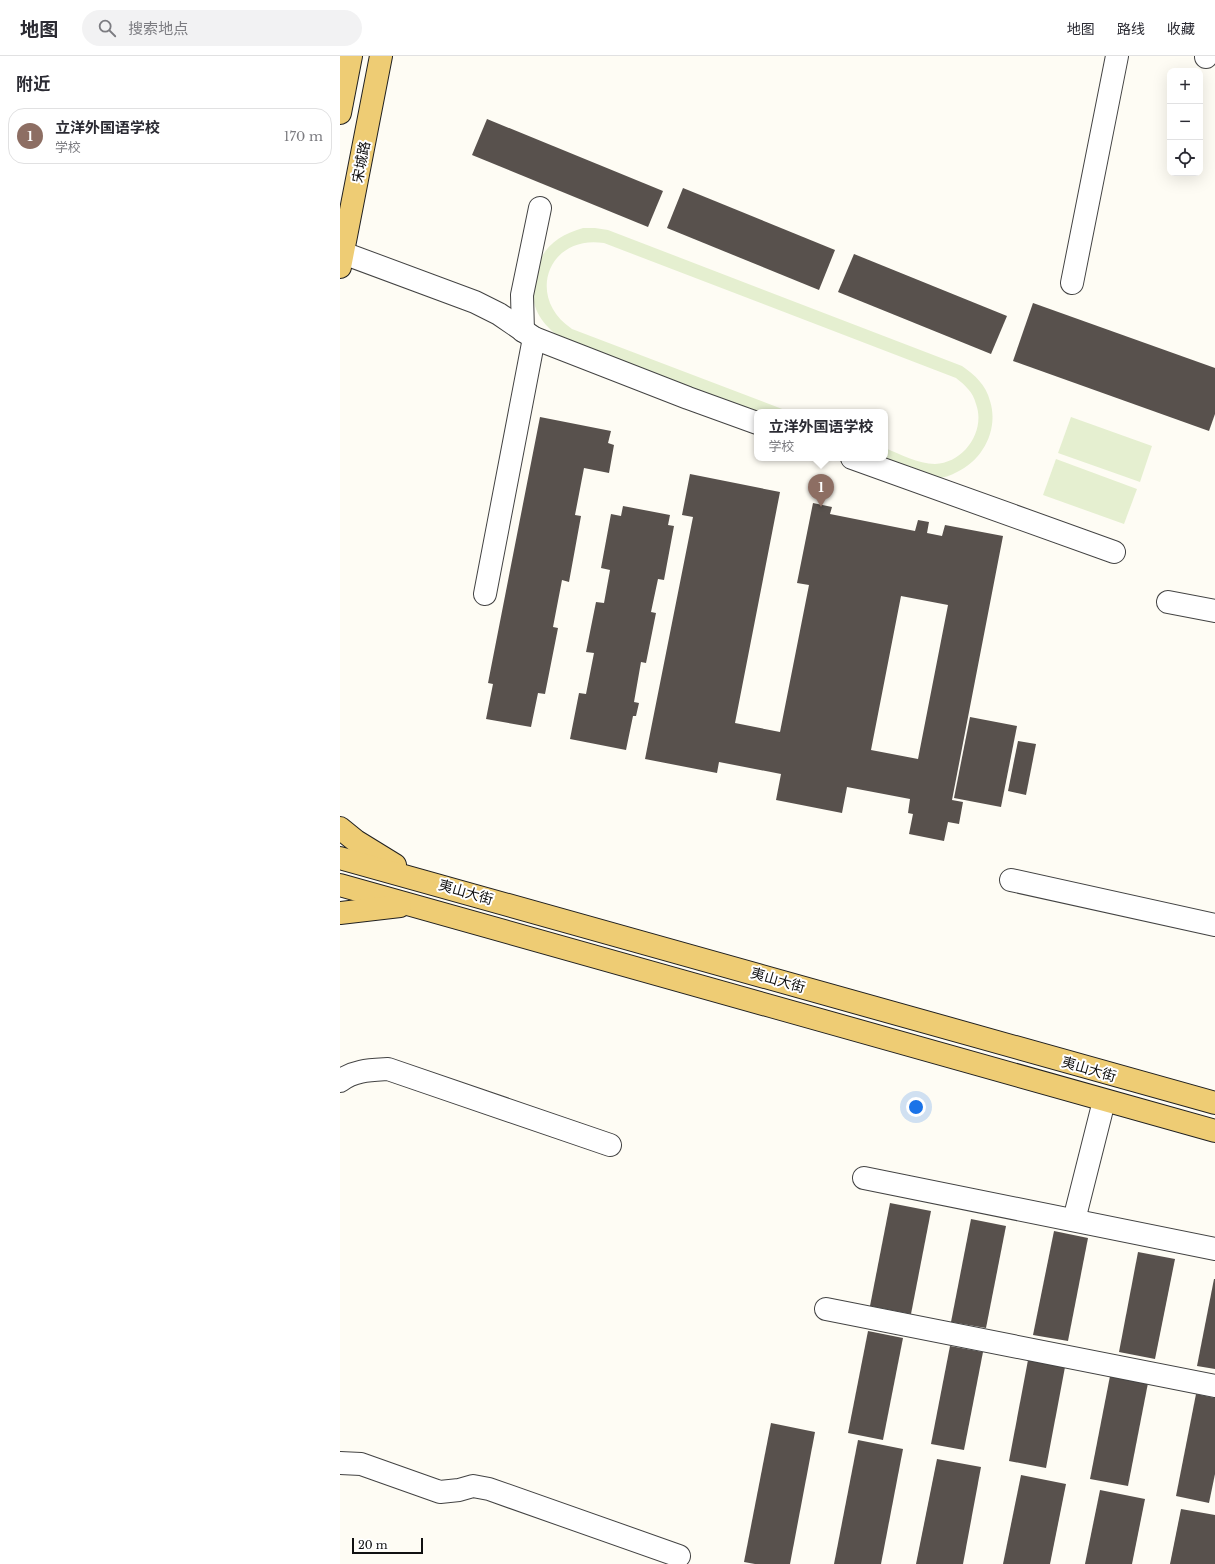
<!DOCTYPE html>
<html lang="zh">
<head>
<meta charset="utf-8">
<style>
	:root { --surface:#fff; --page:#f2f2f3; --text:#2b2b33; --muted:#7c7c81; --line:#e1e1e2; --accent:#b7313d }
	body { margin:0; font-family:"Libre Baskerville","Noto Sans SC",serif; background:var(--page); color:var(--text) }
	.controls { position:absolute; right:12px; top:12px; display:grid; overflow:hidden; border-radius:8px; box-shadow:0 4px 16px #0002 }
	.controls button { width:36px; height:36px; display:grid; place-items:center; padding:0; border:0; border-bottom:1px solid var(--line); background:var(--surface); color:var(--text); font:20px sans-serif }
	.scale { position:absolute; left:12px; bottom:10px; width:71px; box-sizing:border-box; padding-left:4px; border:2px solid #101010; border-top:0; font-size:11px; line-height:14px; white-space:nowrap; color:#101010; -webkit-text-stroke:3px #fff; paint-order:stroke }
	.you { position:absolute; left:576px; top:1051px; width:14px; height:14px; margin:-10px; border:3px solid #fff; border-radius:50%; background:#1a73e8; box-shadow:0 0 0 6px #1a73e833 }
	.badge { display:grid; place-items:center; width:26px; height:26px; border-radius:50%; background:var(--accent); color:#fff; font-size:13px; font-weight:700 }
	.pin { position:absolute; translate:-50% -33px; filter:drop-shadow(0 1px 2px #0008) }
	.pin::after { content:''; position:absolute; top:21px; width:14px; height:12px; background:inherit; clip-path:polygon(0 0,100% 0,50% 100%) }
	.popup { position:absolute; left:414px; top:353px; width:134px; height:52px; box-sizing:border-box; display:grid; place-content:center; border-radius:8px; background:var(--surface); filter:drop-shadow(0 1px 3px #0005); font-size:13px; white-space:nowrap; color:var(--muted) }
	.popup b { font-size:15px; color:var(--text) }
	.popup::after { content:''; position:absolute; left:50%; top:100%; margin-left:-8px; border:8px solid transparent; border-top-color:var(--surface) }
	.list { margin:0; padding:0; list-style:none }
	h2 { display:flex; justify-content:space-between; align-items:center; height:52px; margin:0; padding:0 16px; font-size:17px }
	h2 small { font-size:13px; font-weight:400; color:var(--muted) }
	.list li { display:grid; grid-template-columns:26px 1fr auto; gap:12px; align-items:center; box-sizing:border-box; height:56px; margin:0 8px 8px; padding:0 8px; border:1px solid var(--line); border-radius:16px }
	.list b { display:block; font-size:15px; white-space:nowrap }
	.list p { margin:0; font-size:13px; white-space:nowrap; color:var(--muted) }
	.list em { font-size:13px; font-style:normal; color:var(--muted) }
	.icon { flex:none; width:22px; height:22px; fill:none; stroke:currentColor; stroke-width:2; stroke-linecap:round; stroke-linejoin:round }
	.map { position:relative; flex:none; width:875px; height:1508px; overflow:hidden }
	header { display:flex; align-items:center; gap:24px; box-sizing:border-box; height:56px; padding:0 20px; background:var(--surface); border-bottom:1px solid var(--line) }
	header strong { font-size:19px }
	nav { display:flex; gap:22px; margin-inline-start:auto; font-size:14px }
	.search { width:280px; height:36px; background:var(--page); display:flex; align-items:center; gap:10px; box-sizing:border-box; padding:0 14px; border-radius:22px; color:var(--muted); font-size:15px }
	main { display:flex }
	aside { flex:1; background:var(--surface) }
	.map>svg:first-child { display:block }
	.pitch { fill:#e5efd0 }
	.building { fill:#58514d; fill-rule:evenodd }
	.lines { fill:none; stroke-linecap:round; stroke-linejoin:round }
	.minor-casing { stroke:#434343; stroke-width:24 }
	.major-casing { stroke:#212121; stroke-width:24 }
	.minor { stroke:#fff; stroke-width:22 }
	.major { stroke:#eecc74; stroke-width:22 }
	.labels { text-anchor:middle; stroke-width:4; stroke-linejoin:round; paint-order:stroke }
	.street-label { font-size:14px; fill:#101010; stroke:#fff }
</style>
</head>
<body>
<header>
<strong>地图</strong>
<div class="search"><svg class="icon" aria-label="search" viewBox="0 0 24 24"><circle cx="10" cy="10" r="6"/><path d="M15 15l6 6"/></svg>搜索地点</div>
<nav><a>地图</a><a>路线</a><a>收藏</a></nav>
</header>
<main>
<aside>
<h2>附近<small></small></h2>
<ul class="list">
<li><span class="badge" style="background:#8d6e63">1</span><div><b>立洋外国语学校</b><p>学校</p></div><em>170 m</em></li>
</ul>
</aside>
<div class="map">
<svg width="875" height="1508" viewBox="0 0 875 1508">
	<rect width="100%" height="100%" fill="#fefcf4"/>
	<g class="pitch">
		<path d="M 243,172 L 255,172 L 268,174 L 622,310 C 635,319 646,329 650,345 C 659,373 643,404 617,416 C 612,419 603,422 597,422 C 591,421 584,418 579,416 C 563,412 548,407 532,402 L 545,402 L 545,392 C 560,398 578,408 595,408 C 624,407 646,375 636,348 C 633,336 625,329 616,322 L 264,187 C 208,178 185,242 232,273 L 450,356 L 417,356 L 225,285 C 210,275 194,260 193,239 C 193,235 194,229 195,224 C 198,195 215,180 243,172 Z"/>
		<polygon points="731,361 812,390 800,426 718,397"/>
		<polygon points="716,403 797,433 784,468 703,439"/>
	</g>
	<g class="building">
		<polygon points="147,63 323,135 308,171 132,99"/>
		<polygon points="343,132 495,194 479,234 327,172"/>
		<polygon points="514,198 667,260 651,298 498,236"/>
		<polygon points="693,247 875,312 875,358 869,375 673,305"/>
		<polygon points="200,361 271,375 268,387 274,389 269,417 244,412 235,459 241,460 229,526 222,524 213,571 218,572 205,638 198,637 191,671 146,663 153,628 148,627"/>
		<path d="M 350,418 L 440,436 L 395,667 L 440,676 L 469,529 L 457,527 L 473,447 L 492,451 L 490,458 L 575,475 L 578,464 L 589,466 L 587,477 L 602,480 L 605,469 L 663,480 L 612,744 L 623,746 L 619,768 L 608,766 L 604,785 L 569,778 L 573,758 L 568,757 L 570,743 L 507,731 L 502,757 L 436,744 L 441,718 L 379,706 L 377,717 L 305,703 L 353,461 L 342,459 ZM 561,540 L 608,549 L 578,703 L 531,694 Z"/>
		<polygon points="283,450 330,459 328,469 334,470 324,524 318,523 311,556 316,557 306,607 301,606 294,646 299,647 296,660 293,660 286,694 230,683 239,637 246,638 254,597 246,596 256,546 264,547 270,514 261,512 271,458 281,460"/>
		<polygon points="630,661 677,670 661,751 614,742"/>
		<polygon points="678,685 696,688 686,739 668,735"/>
		<polygon points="550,1147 591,1155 571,1258 530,1250"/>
		<polygon points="631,1163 666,1170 646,1272 611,1266"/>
		<polygon points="714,1175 748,1182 728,1285 693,1279"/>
		<polygon points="798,1196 835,1203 815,1303 779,1296"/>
		<polygon points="874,1223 875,1223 875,1313 857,1310"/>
		<polygon points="528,1275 563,1282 543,1384 508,1377"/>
		<polygon points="610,1290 643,1296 624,1394 591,1388"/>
		<polygon points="688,1304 725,1311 706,1412 669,1405"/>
		<polygon points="770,1320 808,1327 788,1430 750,1423"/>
		<polygon points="856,1338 875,1342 875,1418 869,1447 836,1440"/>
		<polygon points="431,1367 475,1376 450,1508 415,1508 404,1506"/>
		<polygon points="518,1384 563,1393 541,1508 494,1508"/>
		<polygon points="597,1403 641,1411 623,1508 576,1508"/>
		<polygon points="681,1419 726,1428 710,1508 663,1508"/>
		<polygon points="760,1434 805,1443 792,1508 745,1508"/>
		<polygon points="841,1453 875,1459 875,1508 830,1508"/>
	</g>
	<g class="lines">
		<g class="minor-casing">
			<g id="minor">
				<polyline points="866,1 866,0"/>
				<polyline points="3,197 135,246 159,258 194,282 348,342 417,367"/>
				<polyline points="732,227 777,0"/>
				<polyline points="183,275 182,239 200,152"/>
				<polyline points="512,402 774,496"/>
				<polyline points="145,538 194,282"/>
				<polyline points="828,546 875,555"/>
				<polyline points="671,824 875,869"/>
				<path d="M 0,1025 C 14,1014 31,1014 48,1013 L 270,1089"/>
				<polyline points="524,1122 875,1193"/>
				<polyline points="734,1164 764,1045"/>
				<polyline points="486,1253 875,1330"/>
				<polyline points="0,1407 21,1408 100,1436 119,1434 133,1430 149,1433 339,1500"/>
			</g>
		</g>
		<g class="major-casing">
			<g id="major">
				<polyline points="0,57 11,0"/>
				<polyline points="0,211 41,0"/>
				<polyline points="0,772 16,785 55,809"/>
				<polyline points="0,802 875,1047"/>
				<polyline points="0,829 875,1075"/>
				<polyline points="0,857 60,850"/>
			</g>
		</g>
		<use href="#minor" class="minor"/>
		<use href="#major" class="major"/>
	</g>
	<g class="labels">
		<g class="street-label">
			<text transform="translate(21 106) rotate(-79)" y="5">宋城路</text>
			<text transform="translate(126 836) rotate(16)" y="5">夷山大街</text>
			<text transform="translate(438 924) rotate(16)" y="5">夷山大街</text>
			<text transform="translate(749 1013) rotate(16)" y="5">夷山大街</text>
		</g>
	</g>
</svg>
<div class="controls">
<button>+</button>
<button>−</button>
<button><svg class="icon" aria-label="locate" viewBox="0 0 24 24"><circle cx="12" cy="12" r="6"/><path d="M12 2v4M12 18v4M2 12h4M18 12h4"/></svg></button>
</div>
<div class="scale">20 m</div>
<div class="you"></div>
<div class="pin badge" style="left:481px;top:451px;background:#8d6e63">1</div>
<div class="popup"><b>立洋外国语学校</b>学校</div>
</div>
</main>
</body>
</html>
